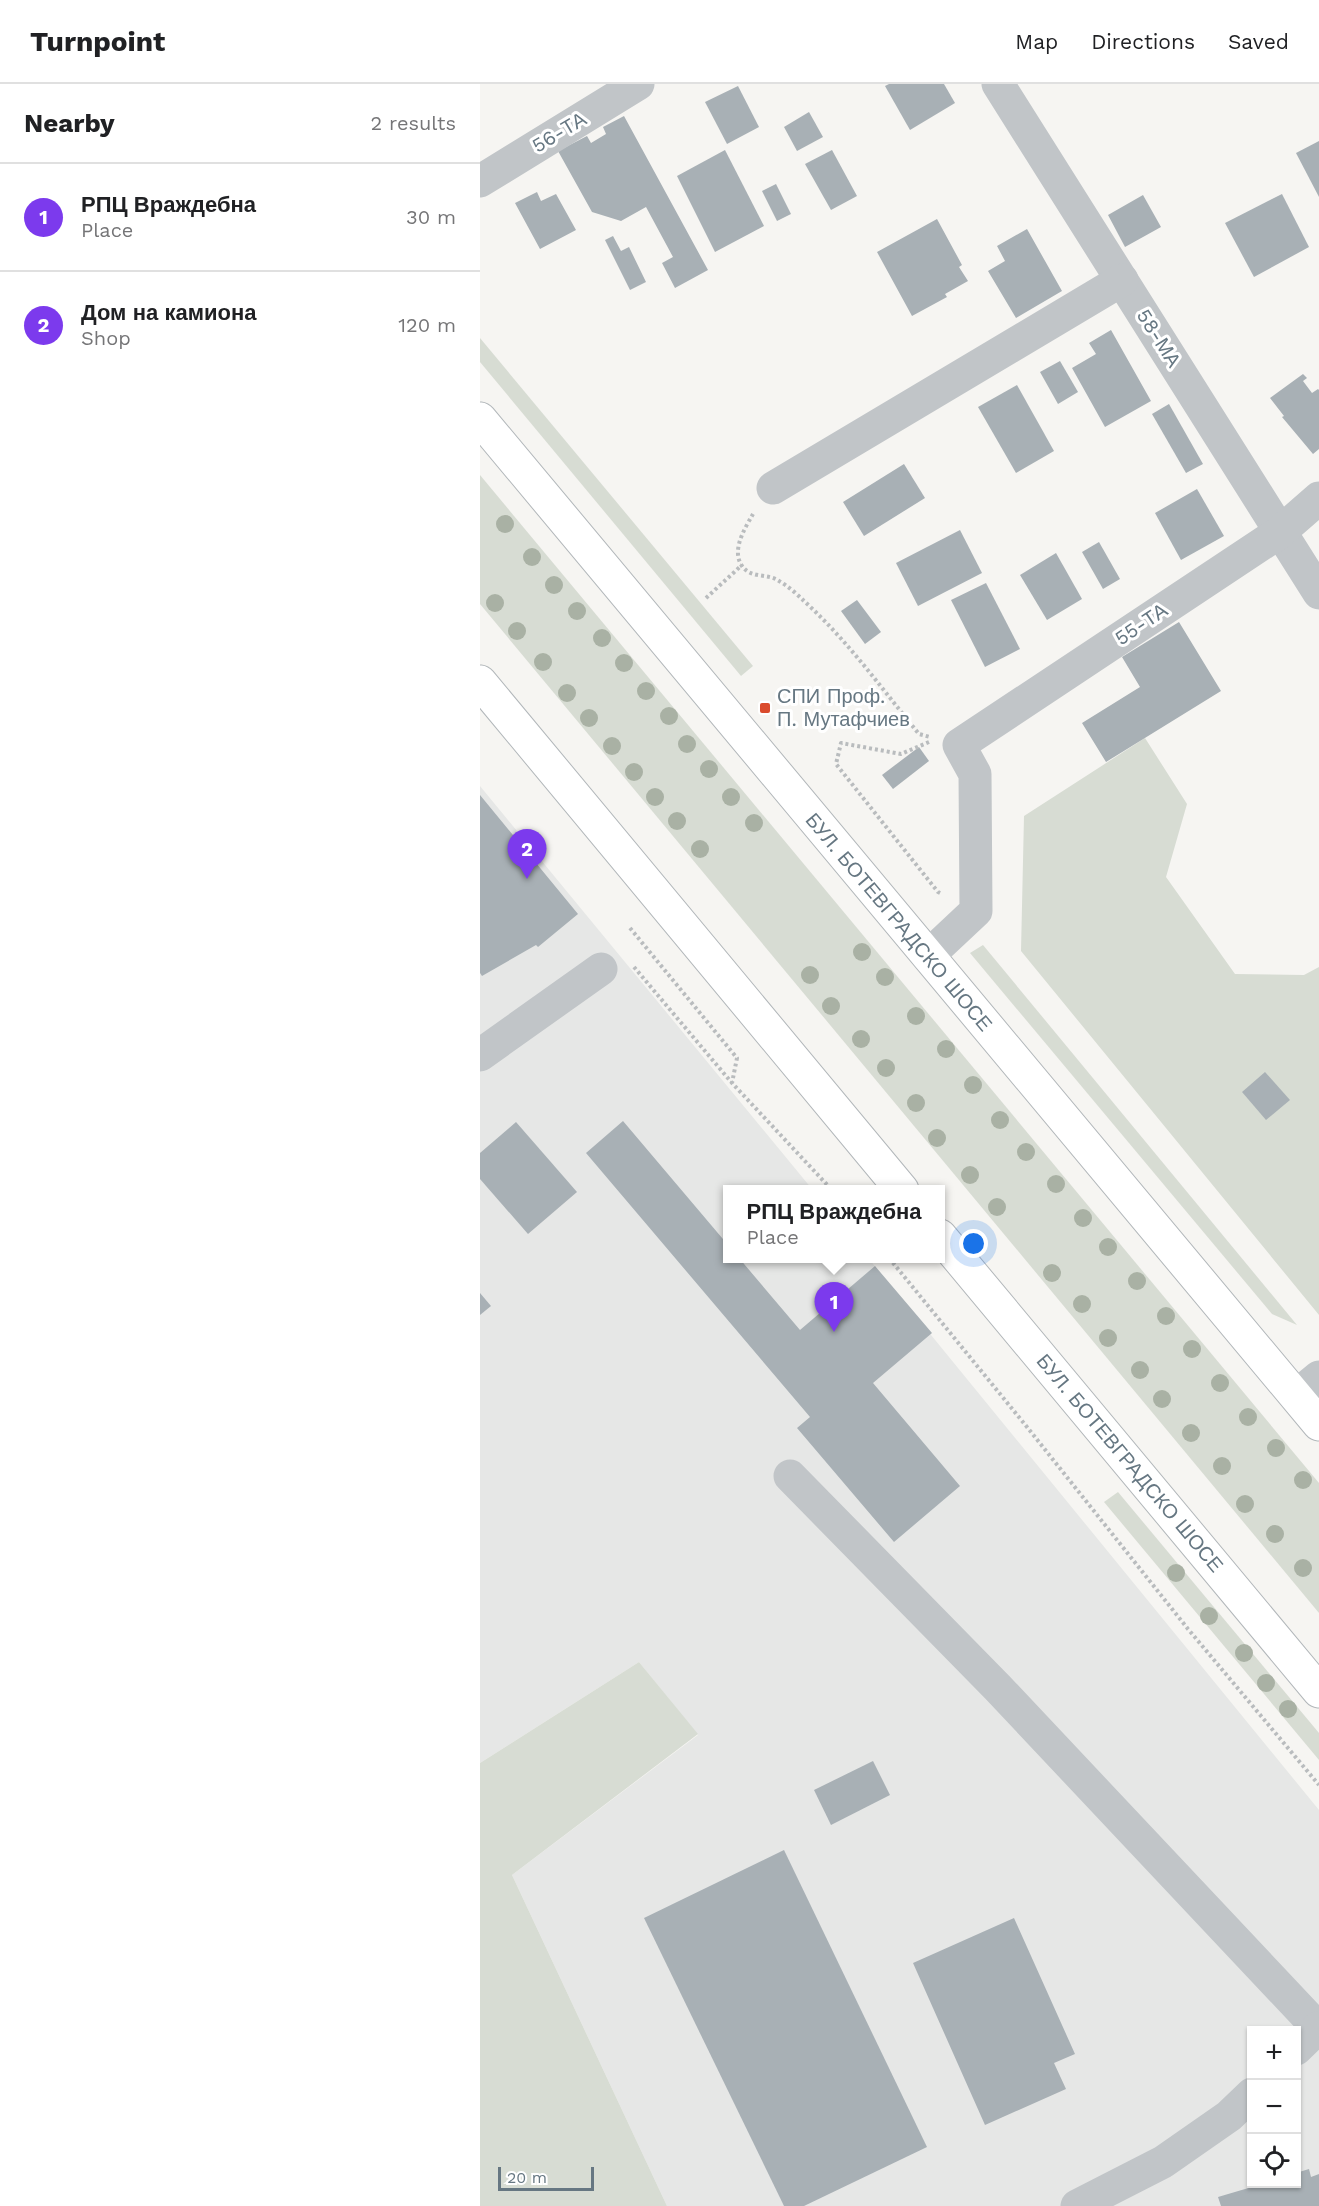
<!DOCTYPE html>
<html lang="en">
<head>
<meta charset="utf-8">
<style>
	:root { --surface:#fff; --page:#f2f2f2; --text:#202124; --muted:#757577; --line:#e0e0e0; --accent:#7c3aed }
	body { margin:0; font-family:"Work Sans",sans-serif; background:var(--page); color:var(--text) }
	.controls { position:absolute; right:18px; bottom:18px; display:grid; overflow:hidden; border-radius:0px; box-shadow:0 2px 4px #0004 }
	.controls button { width:54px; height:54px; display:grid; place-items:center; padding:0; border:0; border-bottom:2px solid var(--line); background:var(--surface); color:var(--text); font:30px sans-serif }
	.scale { position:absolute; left:18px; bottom:15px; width:96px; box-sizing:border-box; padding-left:6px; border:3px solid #667782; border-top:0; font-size:16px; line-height:21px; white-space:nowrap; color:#667782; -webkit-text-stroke:4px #fff; paint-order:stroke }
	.you { position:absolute; left:494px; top:1160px; width:21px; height:21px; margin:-15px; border:4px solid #fff; border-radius:50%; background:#1a73e8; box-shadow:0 0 0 9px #1a73e833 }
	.badge { display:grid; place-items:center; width:39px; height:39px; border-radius:50%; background:var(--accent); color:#fff; font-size:20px; font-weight:700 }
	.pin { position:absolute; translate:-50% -50px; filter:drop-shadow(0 2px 3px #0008) }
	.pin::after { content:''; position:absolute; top:32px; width:21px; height:18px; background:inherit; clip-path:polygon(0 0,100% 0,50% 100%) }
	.popup { position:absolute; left:243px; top:1101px; width:222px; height:78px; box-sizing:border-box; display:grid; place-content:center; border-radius:0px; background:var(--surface); filter:drop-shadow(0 2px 4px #0005); font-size:20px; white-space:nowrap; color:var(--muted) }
	.popup b { font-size:22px; color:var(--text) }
	.popup::after { content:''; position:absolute; left:50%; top:100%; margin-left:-12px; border:12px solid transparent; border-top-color:var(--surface) }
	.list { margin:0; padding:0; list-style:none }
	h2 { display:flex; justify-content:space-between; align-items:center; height:78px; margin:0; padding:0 24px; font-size:26px }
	h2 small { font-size:20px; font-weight:400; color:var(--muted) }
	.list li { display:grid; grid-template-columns:39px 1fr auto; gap:18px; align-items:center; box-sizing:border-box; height:108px; padding:0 24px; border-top:2px solid var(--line) }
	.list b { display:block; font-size:22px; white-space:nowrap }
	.list p { margin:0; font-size:20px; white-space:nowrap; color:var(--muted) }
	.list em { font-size:20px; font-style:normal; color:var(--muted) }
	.icon { flex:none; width:33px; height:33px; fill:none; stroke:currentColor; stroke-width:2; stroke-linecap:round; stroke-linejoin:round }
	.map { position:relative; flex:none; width:839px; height:2122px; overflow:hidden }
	header { display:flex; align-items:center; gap:36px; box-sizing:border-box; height:84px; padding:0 30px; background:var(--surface); border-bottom:2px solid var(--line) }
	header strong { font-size:28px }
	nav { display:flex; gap:33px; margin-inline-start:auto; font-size:21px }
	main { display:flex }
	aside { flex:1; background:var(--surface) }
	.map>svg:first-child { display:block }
	.built { fill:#e6e7e6; fill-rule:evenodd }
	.green { fill:#d7dcd3 }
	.building { fill:#a8b0b5 }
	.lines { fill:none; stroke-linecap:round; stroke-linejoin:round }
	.major-casing { stroke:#b2b7ba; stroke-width:35 }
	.path { stroke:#b9bcbe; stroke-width:4; stroke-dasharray:3 3; stroke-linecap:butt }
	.minor { stroke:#c1c5c8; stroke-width:33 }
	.major { stroke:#fff; stroke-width:33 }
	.tree { fill:#a9b1a4 }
	.poi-dot { fill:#da4b2d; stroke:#fff; stroke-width:2 }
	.labels { text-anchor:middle; stroke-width:6; stroke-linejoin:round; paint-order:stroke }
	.street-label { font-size:20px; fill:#667782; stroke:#fff }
	.poi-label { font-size:20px; fill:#667782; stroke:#fff; text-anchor:start }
</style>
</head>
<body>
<header>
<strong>Turnpoint</strong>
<nav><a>Map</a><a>Directions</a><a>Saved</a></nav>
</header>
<main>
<aside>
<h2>Nearby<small>2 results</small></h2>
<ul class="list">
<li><span class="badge">1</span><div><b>РПЦ Враждебна</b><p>Place</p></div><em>30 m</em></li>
<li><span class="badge">2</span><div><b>Дом на камиона</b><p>Shop</p></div><em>120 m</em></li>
</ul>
</aside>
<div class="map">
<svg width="839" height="2122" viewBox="0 0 839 2122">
	<rect width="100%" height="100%" fill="#f6f5f2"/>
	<path class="built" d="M 0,702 L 332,1105 L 248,1106 L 248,1174 L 389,1175 L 839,1726 L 839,2122 L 187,2122 L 32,1791 L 218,1651 L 159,1578 L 0,1679 ZM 772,1946 L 816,1946 L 816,2100 L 772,2100 Z"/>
	<g class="green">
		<polygon points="0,254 273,582 261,592 0,278"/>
		<polygon points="0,391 839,1399 839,1529 0,520"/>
		<polygon points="665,654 707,720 686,793 755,890 824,891 839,883 839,1231 541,867 544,732"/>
		<polygon points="503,861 817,1241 792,1230 490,869"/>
		<polygon points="638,1408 839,1649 839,1676 624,1418"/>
		<polygon points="159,1578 218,1650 32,1791 187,2122 0,2122 0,1679"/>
	</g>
	<g class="building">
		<polygon points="409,0 464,0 475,19 430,46 405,2"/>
		<polygon points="258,2 279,43 247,60 225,18"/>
		<polygon points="329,28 343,53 317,67 304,43"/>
		<polygon points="144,32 228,186 195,204 182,179 193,173 166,123 141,137 112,128 78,67 107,52 111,59 126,50 123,43"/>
		<polygon points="839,57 839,113 816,69"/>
		<polygon points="245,66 284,142 235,168 197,92"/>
		<polygon points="352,66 377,112 351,126 325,80"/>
		<polygon points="296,100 311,130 297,137 282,107"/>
		<polygon points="57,108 61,117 76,110 96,146 60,165 35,119"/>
		<polygon points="802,110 829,163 774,193 745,139"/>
		<polygon points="663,111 681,143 645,163 628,131"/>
		<polygon points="457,135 482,181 479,183 488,197 465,210 467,213 432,232 397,168"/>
		<polygon points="547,145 582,207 536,234 508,187 525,177 517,162"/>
		<polygon points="133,152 141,167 149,163 166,198 150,206 125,156"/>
		<polygon points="631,246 671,317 625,343 592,284 616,270 609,259"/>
		<polygon points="580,277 598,308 578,320 560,288"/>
		<polygon points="823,290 827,294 823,297 832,309 838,305 839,306 839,365 833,370 802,333 804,332 790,314"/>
		<polygon points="537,301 574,367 536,389 498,323"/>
		<polygon points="689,320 723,380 706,389 672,330"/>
		<polygon points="424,380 445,414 384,452 363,418"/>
		<polygon points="717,405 744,452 701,476 675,429"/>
		<polygon points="480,446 502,489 438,522 416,479"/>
		<polygon points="619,458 640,495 623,505 602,468"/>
		<polygon points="576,469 602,515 567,536 540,491"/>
		<polygon points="506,499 540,565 505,583 471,516"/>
		<polygon points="377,516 401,548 385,560 361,527"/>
		<polygon points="699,538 741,607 626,678 602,639 660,603 642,573"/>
		<polygon points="439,663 449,677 413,705 402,691"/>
		<polygon points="0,711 98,830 58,863 56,861 2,892 0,889"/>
		<polygon points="785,988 810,1016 786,1036 762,1008"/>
		<polygon points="143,1037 248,1161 248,1174 259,1174 320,1246 395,1182 452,1249 393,1299 480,1402 414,1458 317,1344 330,1333 106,1069"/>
		<polygon points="36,1038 97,1108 48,1150 0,1095 0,1069"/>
		<polygon points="0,1209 11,1222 0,1231"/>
		<polygon points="393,1677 410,1711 351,1741 334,1706"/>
		<polygon points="304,1766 447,2063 324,2122 304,2122 164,1834"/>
		<polygon points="534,1834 595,1970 574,1979 586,2005 505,2041 433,1879"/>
		<polygon points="829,2085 831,2093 839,2090 839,2122 741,2122 738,2113 782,2100 816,2100 816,2089"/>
	</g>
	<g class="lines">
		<g class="major-casing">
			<g id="major">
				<polyline points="0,335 839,1340"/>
				<polyline points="0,598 422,1106"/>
				<polyline points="460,1152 839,1607"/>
			</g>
		</g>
		<g class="path">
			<path d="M 273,430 C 265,444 251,466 262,482 C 271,495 288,489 299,497 C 308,502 317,510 324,517 C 368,557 402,605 439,650 L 450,653"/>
			<polyline points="226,514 262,481"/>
			<polyline points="449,658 421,670 361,659 356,680 458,808 462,810"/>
			<polyline points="150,844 257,974 252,999"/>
			<polyline points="154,883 252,999 352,1106"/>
			<polyline points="409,1174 547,1343 708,1545 839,1701"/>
		</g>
		<g class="minor">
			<polyline points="518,0 839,509"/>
			<polyline points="0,97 158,0"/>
			<polyline points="293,404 642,196"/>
			<polyline points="448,872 496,827 495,690 479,661 800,448 839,414"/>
			<polyline points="0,971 121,885"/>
			<polyline points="816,1312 839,1293"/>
			<polyline points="310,1392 517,1603 839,1945"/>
			<polyline points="816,1965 838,1944"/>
			<polyline points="597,2122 683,2078 749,2032 772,2010"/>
		</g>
		<use href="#major" class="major"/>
	</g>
	<g class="tree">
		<circle cx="25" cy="440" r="9"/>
		<circle cx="52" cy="473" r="9"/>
		<circle cx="74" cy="501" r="9"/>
		<circle cx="15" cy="519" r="9"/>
		<circle cx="97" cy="527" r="9"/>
		<circle cx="37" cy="547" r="9"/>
		<circle cx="122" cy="554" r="9"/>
		<circle cx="63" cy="578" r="9"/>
		<circle cx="144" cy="579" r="9"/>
		<circle cx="166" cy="607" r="9"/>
		<circle cx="87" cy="609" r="9"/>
		<circle cx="189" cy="632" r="9"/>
		<circle cx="109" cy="634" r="9"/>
		<circle cx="207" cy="660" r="9"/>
		<circle cx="132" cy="662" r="9"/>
		<circle cx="229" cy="685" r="9"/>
		<circle cx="154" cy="688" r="9"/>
		<circle cx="175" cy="713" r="9"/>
		<circle cx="251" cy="713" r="9"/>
		<circle cx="197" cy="737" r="9"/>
		<circle cx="274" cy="739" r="9"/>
		<circle cx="220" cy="765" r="9"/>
		<circle cx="382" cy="868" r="9"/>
		<circle cx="330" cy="891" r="9"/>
		<circle cx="405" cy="893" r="9"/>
		<circle cx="351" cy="922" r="9"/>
		<circle cx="436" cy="932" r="9"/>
		<circle cx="381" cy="955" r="9"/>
		<circle cx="466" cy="965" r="9"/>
		<circle cx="406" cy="984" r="9"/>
		<circle cx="493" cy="1001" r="9"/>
		<circle cx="436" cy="1019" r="9"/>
		<circle cx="520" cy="1036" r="9"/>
		<circle cx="457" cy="1054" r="9"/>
		<circle cx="546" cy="1068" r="9"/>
		<circle cx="490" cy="1091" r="9"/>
		<circle cx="576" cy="1100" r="9"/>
		<circle cx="517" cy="1123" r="9"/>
		<circle cx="603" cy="1134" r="9"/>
		<circle cx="628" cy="1163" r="9"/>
		<circle cx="572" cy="1189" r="9"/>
		<circle cx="657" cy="1197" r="9"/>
		<circle cx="602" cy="1220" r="9"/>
		<circle cx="686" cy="1232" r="9"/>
		<circle cx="628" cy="1254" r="9"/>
		<circle cx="712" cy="1265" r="9"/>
		<circle cx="660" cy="1286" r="9"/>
		<circle cx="740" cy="1299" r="9"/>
		<circle cx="682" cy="1315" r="9"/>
		<circle cx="768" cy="1333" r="9"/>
		<circle cx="711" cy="1349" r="9"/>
		<circle cx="796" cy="1364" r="9"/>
		<circle cx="742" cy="1382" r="9"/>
		<circle cx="823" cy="1396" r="9"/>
		<circle cx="765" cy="1420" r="9"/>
		<circle cx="795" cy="1450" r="9"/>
		<circle cx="823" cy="1484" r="9"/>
		<circle cx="696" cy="1489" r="9"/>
		<circle cx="729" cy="1532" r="9"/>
		<circle cx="764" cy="1569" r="9"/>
		<circle cx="786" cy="1599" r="9"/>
		<circle cx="808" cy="1625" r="9"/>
	</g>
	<rect class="poi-dot" x="279" y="618" width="12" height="12" rx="3"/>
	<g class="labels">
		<g class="street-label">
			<text transform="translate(79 48) rotate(-31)" y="7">56-ТА</text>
			<text transform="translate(679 254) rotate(58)" y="7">58-МА</text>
			<text transform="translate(661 540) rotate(-34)" y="7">55-ТА</text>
			<text transform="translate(419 838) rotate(50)" y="7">БУЛ. БОТЕВГРАДСКО ШОСЕ</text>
			<text transform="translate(650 1379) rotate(50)" y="7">БУЛ. БОТЕВГРАДСКО ШОСЕ</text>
		</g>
		<g class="poi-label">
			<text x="297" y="619">СПИ Проф.<tspan x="297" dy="23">П. Мутафчиев</tspan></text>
		</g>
	</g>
</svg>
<div class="controls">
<button>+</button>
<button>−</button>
<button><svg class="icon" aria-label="locate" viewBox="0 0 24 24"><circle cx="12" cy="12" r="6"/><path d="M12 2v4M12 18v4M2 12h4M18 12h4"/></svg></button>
</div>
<div class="scale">20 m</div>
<div class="you"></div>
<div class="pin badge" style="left:354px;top:1248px">1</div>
<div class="popup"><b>РПЦ Враждебна</b>Place</div>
<div class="pin badge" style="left:47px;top:795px">2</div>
</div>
</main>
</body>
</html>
